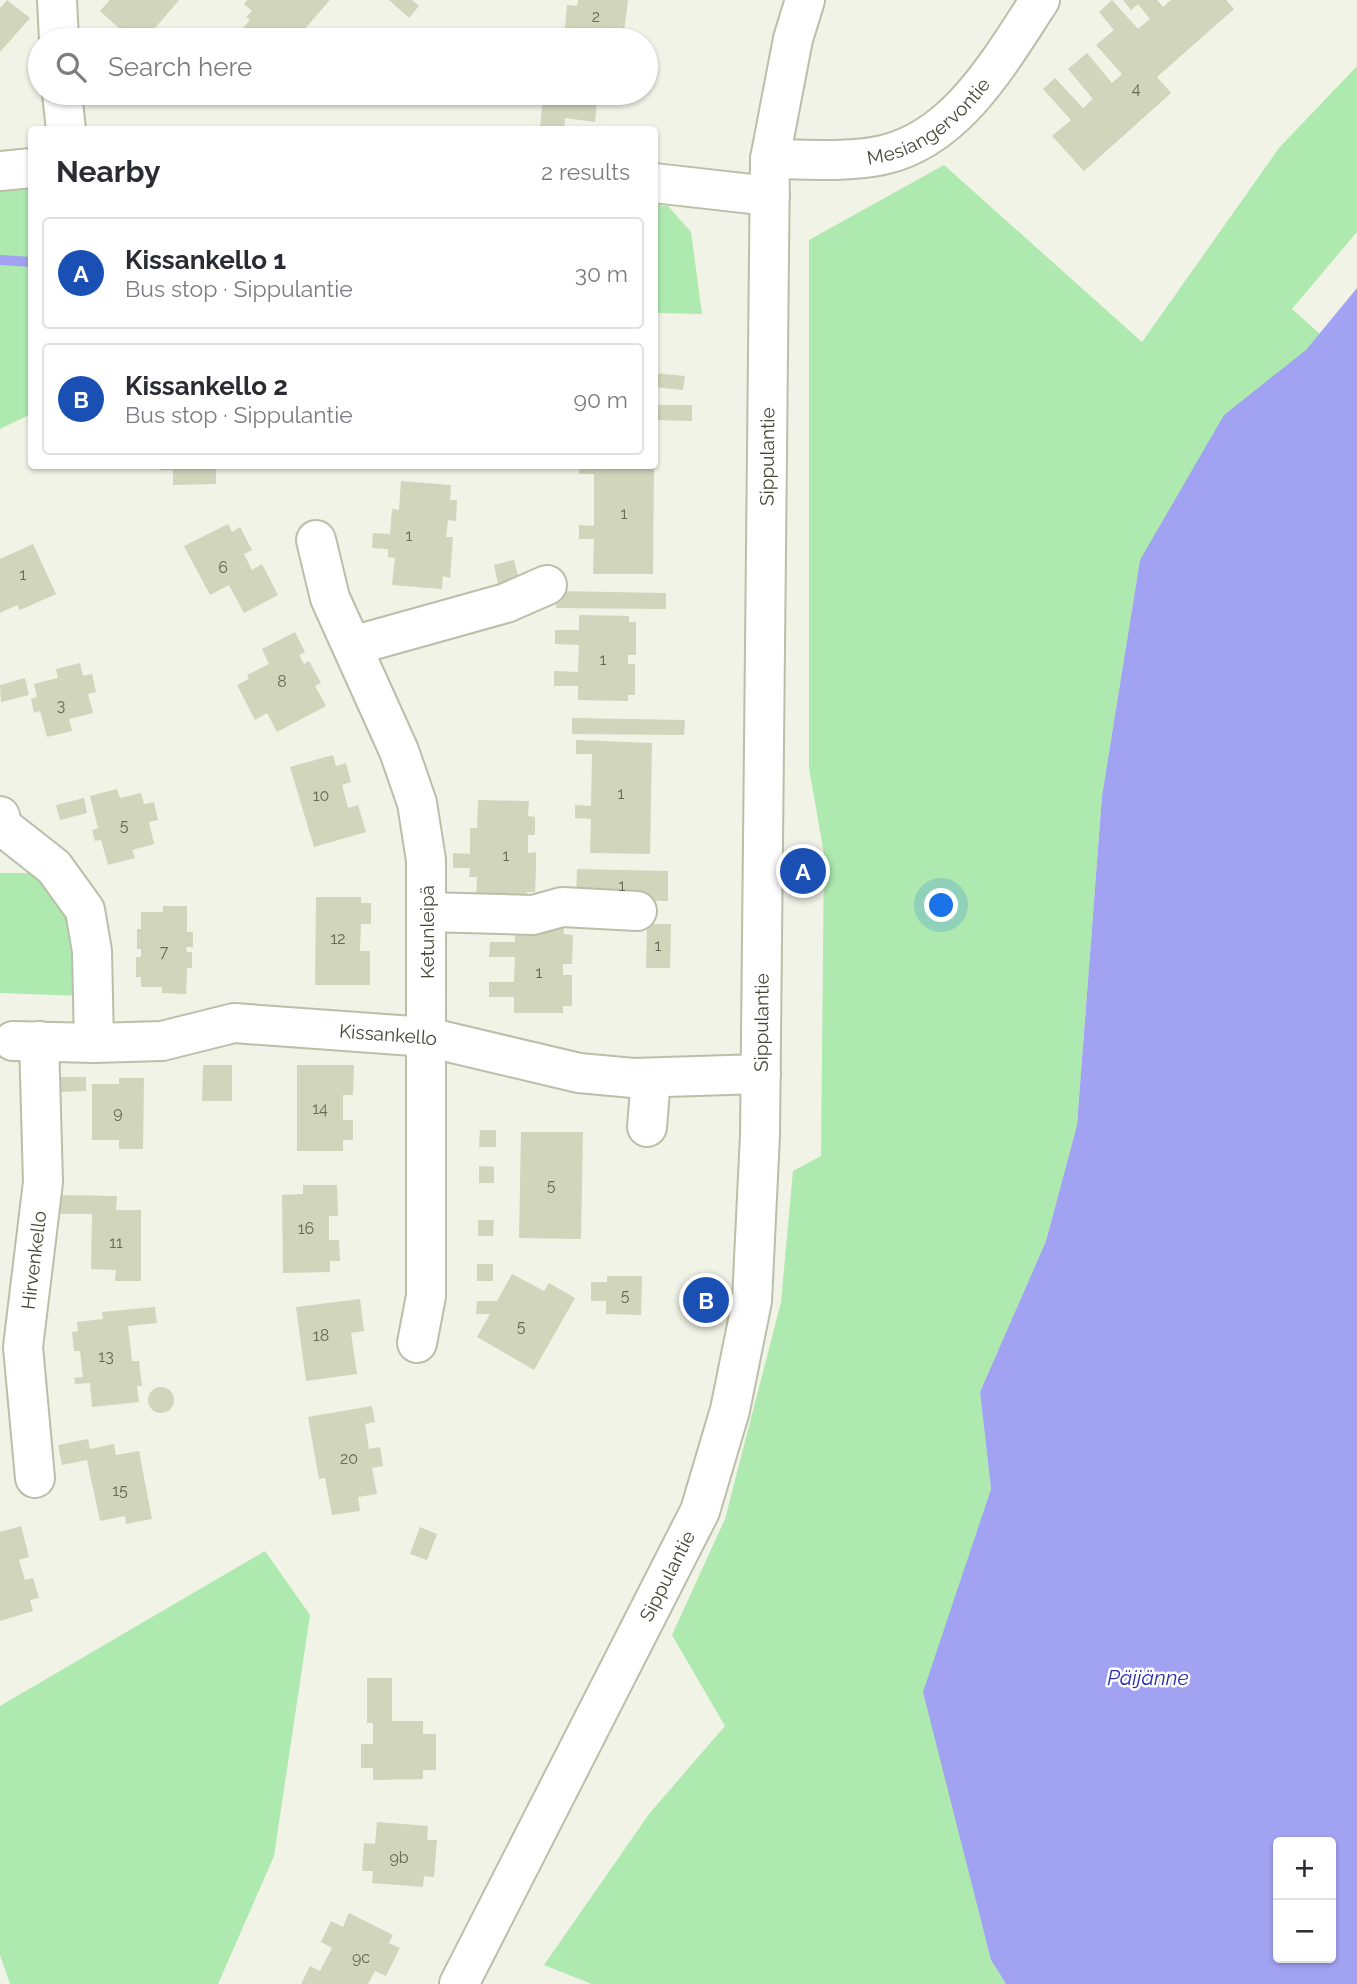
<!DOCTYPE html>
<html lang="en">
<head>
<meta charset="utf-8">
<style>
	:root { --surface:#fff; --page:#f2f2f3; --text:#2b2b33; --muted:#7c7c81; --line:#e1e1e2; --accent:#0b8043 }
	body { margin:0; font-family:Raleway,sans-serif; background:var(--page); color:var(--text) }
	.controls { position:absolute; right:21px; bottom:21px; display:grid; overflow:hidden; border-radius:7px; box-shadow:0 2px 5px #0004 }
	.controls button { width:63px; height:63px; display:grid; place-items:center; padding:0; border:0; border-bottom:2px solid var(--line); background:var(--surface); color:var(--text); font:35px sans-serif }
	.you { position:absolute; left:942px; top:906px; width:24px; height:24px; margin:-18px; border:5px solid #fff; border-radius:50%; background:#1a73e8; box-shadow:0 0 0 10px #1a73e833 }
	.badge { display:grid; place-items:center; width:46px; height:46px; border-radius:50%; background:var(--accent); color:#fff; font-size:23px; font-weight:700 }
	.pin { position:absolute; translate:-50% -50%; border:4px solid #fff; box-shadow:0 2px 7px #0006 }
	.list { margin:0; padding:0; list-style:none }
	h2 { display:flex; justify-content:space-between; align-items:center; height:91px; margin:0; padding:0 28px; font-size:30px }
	h2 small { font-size:23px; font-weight:400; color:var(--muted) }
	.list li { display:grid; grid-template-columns:46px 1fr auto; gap:21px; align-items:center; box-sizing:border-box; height:112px; margin:0 14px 14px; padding:0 14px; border:2px solid var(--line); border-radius:7px }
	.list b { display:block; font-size:26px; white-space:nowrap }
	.list p { margin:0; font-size:23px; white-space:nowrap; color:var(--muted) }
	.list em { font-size:23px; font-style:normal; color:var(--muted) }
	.icon { flex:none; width:38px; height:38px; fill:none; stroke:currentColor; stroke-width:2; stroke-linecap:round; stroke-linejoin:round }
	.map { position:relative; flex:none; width:1357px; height:1984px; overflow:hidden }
	.search { position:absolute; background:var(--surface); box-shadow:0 2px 5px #0004; left:28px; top:28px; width:630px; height:77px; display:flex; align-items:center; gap:18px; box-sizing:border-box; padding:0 24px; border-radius:38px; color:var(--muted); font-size:26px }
	.panel { position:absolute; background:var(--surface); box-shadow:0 2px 5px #0004; left:28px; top:126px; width:630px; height:343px; border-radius:7px }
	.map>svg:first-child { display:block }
	.green { fill:#aee9af }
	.water { fill:#a1a2f2; fill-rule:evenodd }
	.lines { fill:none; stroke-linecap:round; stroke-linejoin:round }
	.stream { stroke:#a1a2f2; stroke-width:10 }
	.building { fill:#d0d5bb }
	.minor-casing { stroke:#b9bfa8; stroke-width:42 }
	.minor { stroke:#fff; stroke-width:38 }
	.labels { text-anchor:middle; stroke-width:5; stroke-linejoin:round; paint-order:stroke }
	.number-label { font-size:16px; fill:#666a56 }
	.street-label { font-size:19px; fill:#434635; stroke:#fff }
	.water-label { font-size:21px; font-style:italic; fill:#2c2db4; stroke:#fff }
</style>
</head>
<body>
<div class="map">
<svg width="1357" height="1984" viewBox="0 0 1357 1984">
	<rect width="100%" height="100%" fill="#f0f3e6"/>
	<g class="green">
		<polygon points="1357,66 1357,232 1292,309 1320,334 1140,560 1102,796 1077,1125 1046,1241 980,1392 991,1489 924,1691 991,1960 1006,1984 592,1984 544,1965 649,1814 725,1726 672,1635 725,1519 781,1302 793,1171 821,1156 824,854 809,768 809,240 944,165 1142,342 1279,148"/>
		<polygon points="31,184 31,414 0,429 0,189"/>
		<polygon points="655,205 668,206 691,232 702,314 655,313"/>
		<polygon points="0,873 44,873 44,888 83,929 83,996 0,993"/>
		<polygon points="265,1551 310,1615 274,1856 218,1984 10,1984 0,1955 0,1706"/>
	</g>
	<path class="water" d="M 1357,288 L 1357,1984 L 1006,1984 L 991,1960 L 923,1692 L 991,1489 L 980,1392 L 1046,1241 L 1077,1125 L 1102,796 L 1140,560 L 1224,415 L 1306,350 ZM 1278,1842 L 1331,1842 L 1331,1958 L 1278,1958 Z"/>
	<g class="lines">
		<polyline class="stream" points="0,260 32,262"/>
	</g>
	<g class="building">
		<polygon points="7,0 30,18 0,52 0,8"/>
		<polygon points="110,0 179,0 150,34 142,28 132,40 100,11"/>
		<polygon points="247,0 330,0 295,40 232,40 250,20 246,17 252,11 244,4"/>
		<polygon points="389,0 412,0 419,6 409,18"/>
		<polygon points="578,0 628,0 623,40 573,40 564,38 567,5 577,6"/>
		<polygon points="1112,0 1138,29 1150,19 1138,4 1131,10 1123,0 1157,0 1163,7 1171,0 1226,0 1234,9 1157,77 1171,93 1084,171 1052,136 1071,120 1043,89 1055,78 1083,108 1093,99 1068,69 1087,53 1112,83 1122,74 1096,45 1114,30 1099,12"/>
		<polygon points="552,93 598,93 595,122 565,118 564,130 540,128 543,96 552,97"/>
		<polygon points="654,373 685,376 683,390 654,387"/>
		<polygon points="654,405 692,405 692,421 654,420"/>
		<polygon points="160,466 216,466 216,484 173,485 173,470 160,470"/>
		<polygon points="579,466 654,466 653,574 593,574 594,539 579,539 579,525 594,526 594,474 579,474"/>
		<polygon points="401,481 451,485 450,500 457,500 456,521 448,520 446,537 453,537 450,578 443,576 442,589 392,585 395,558 388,557 388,549 372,548 373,533 390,534 392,509 399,510"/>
		<polygon points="228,524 232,532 240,527 252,550 244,554 252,570 262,564 278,595 244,613 229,585 210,595 184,546"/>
		<polygon points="33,544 56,594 20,610 17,605 0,613 0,559"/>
		<polygon points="514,560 519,579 498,584 494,565"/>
		<polygon points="556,591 666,593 666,609 556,608"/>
		<polygon points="579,615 629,616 629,622 636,622 636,655 628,655 628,664 635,664 635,695 628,695 628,701 578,700 578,686 554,686 554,671 578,672 579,645 555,644 555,630 579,630"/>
		<polygon points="295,632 305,652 299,655 304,664 309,661 321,683 315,686 326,706 277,732 267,713 255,720 237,685 249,679 247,675 269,664 262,649"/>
		<polygon points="80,663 83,676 92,674 96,692 88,694 93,713 69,719 72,731 47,737 40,711 34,713 31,699 37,697 34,684 58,678 56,669"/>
		<polygon points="25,678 29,695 1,702 0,685"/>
		<polygon points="572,718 685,720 684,735 572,734"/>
		<polygon points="576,740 652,743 650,854 590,853 591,819 575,818 575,805 591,806 592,754 576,754"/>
		<polygon points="333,755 336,766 346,763 351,782 342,785 348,808 358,805 366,832 314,847 290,767"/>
		<polygon points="117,789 120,798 141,793 144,804 154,802 158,820 149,822 154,844 132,850 135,858 108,865 101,840 95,841 92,830 98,828 90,796"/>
		<polygon points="84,798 87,813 60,820 56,805"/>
		<polygon points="478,800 529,801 528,816 535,817 535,835 528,835 528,853 536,852 536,870 535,892 527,892 527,906 476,906 477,877 469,877 470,868 453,868 453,853 470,854 470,828 477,828"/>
		<polygon points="577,869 668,871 668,901 576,900"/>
		<polygon points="316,897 361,897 361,903 371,903 371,924 361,924 360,951 370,951 370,985 315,985"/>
		<polygon points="163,906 187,906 187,932 193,932 193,947 186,947 187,952 192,952 192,968 187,968 186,994 162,993 162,987 141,987 141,977 136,977 136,957 141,957 141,949 137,949 137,929 141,929 141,912 163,912"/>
		<polygon points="647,924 671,924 670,968 646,968"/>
		<polygon points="515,927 564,928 564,934 573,935 572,964 563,964 563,975 572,975 572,1006 563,1006 563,1013 514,1013 514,997 489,997 489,982 514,982 515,957 489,957 490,942 515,942"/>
		<polygon points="203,1065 232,1065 232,1101 202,1101"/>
		<polygon points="297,1065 354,1065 353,1095 343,1095 343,1120 353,1120 353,1140 343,1140 343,1151 297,1151"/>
		<polygon points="59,1077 86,1077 86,1091 59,1092"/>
		<polygon points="119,1078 144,1078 143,1149 119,1149 119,1140 92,1140 92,1084 119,1084"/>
		<polygon points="480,1130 496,1130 496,1147 479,1147"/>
		<polygon points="521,1132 583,1132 581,1239 519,1238"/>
		<polygon points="479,1166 494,1167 494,1183 479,1183"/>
		<polygon points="303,1185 337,1185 338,1216 329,1216 329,1240 339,1240 340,1261 330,1261 330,1272 283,1273 282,1195 303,1194"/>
		<polygon points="56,1195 117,1196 116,1210 141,1210 141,1281 115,1281 116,1270 91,1269 92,1214 55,1214"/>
		<polygon points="478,1220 494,1220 493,1236 478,1236"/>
		<rect x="477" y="1264" width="16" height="17"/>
		<polygon points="512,1274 544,1291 549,1283 575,1298 534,1370 477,1337 490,1314 476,1314 477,1301 497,1301"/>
		<polygon points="607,1276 642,1276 641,1315 606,1314 606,1301 591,1301 591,1282 607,1282"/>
		<polygon points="360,1299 364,1331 351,1333 357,1374 306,1381 296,1307"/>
		<polygon points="155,1307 157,1323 128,1326 132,1361 139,1361 142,1386 137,1386 139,1402 92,1407 90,1383 75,1384 74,1378 83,1377 80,1351 74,1351 72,1332 78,1331 77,1322 103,1319 102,1312"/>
		<circle cx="161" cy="1400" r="13"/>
		<polygon points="372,1406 375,1422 365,1424 369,1449 380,1447 383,1466 372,1468 377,1494 358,1497 360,1511 332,1515 325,1478 319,1479 308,1417"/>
		<polygon points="88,1439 90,1449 114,1444 116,1455 139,1451 152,1519 126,1524 125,1516 100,1521 87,1460 62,1465 58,1445"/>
		<polygon points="21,1526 29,1557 19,1560 25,1580 33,1578 39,1598 30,1600 33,1611 0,1621 0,1532"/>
		<polygon points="420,1527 437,1534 427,1560 410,1554"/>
		<polygon points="367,1678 392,1678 392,1721 423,1721 423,1734 436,1734 436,1770 423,1770 423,1779 373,1780 373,1768 361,1768 361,1744 373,1744 373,1723 367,1723"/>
		<polygon points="377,1822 428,1826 427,1840 437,1840 434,1877 424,1876 423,1887 372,1883 373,1871 362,1871 364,1843 375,1844"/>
		<polygon points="349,1913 393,1935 389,1943 400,1948 386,1976 375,1971 368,1984 301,1984 310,1966 320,1971 332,1948 321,1942 331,1921 343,1927"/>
	</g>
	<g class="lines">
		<g class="minor-casing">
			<g id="minor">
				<polyline points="57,0 59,40"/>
				<polyline points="62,93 66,130"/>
				<path id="s1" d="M 770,159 C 807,159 846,163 883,155 C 958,138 1001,59 1040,0"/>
				<polyline points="0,171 32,168"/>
				<polyline points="654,183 770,196"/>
				<polyline points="316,540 330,598 399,751 417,803 426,860 426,1296 417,1343"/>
				<polyline points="352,646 506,603 547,585"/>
				<polyline points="0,816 3,827 54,867 85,910 92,951 94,1043"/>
				<polyline points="426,912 533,915 562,907 637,911"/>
				<path id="s2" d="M 13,1041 L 94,1043 L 162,1041 L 234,1023 L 427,1037 L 579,1073 L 633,1078 L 761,1074"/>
				<polyline points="647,1127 651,1078"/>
				<path id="s3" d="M 35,1478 L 23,1347 L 43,1182 L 39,1041"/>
				<path id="s4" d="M 459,1984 L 700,1511 L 730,1410 L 752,1301 L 760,1135 L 770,159 L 793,39 L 805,0"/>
			</g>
		</g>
		<use href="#minor" class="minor"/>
	</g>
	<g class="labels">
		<g class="number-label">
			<text x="596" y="22">2</text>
			<text x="1136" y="94">4</text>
			<text x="624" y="519">1</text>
			<text x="409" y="541">1</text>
			<text x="223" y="573">6</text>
			<text x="23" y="580">1</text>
			<text x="603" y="665">1</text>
			<text x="282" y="687">8</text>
			<text x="61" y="711">3</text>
			<text x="621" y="799">1</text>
			<text x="321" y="801">10</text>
			<text x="124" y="831">5</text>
			<text x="506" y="861">1</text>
			<text x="622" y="891">1</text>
			<text x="338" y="944">12</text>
			<text x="658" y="951">1</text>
			<text x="164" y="957">7</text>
			<text x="539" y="978">1</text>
			<text x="320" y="1114">14</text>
			<text x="118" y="1118">9</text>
			<text x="551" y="1191">5</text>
			<text x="306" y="1234">16</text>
			<text x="116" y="1248">11</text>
			<text x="625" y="1301">5</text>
			<text x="521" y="1332">5</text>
			<text x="321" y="1341">18</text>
			<text x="106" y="1362">13</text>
			<text x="349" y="1464">20</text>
			<text x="120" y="1496">15</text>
			<text x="399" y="1863">9b</text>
			<text x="361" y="1963">9c</text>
		</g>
		<g class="street-label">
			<text dy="7" stroke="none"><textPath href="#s1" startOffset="170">Mesiangervontie</textPath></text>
			<text dy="7" stroke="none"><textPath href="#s4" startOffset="1592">Sippulantie</textPath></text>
			<text transform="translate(427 932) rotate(-90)" y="7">Ketunleipä</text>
			<text dy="7" stroke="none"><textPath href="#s4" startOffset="1026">Sippulantie</textPath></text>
			<text dy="7" stroke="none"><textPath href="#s2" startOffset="378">Kissankello</textPath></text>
			<text dy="7" stroke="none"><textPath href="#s3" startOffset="219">Hirvenkello</textPath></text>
			<text dy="7" stroke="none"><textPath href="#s4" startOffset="458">Sippulantie</textPath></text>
		</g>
		<g class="water-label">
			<text x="1148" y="1685">Päijänne</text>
		</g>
	</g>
</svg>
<div class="controls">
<button>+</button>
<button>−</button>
</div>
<div class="you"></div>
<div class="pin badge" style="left:803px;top:871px;background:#1a4fb4">A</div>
<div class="pin badge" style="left:706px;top:1300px;background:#1a4fb4">B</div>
<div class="search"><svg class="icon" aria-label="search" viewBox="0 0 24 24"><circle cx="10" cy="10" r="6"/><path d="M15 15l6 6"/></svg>Search here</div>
<section class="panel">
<h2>Nearby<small>2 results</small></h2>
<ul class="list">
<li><span class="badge" style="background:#1a4fb4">A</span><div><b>Kissankello 1</b><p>Bus stop · Sippulantie</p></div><em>30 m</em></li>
<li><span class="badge" style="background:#1a4fb4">B</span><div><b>Kissankello 2</b><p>Bus stop · Sippulantie</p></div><em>90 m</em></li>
</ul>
</section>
</div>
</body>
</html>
